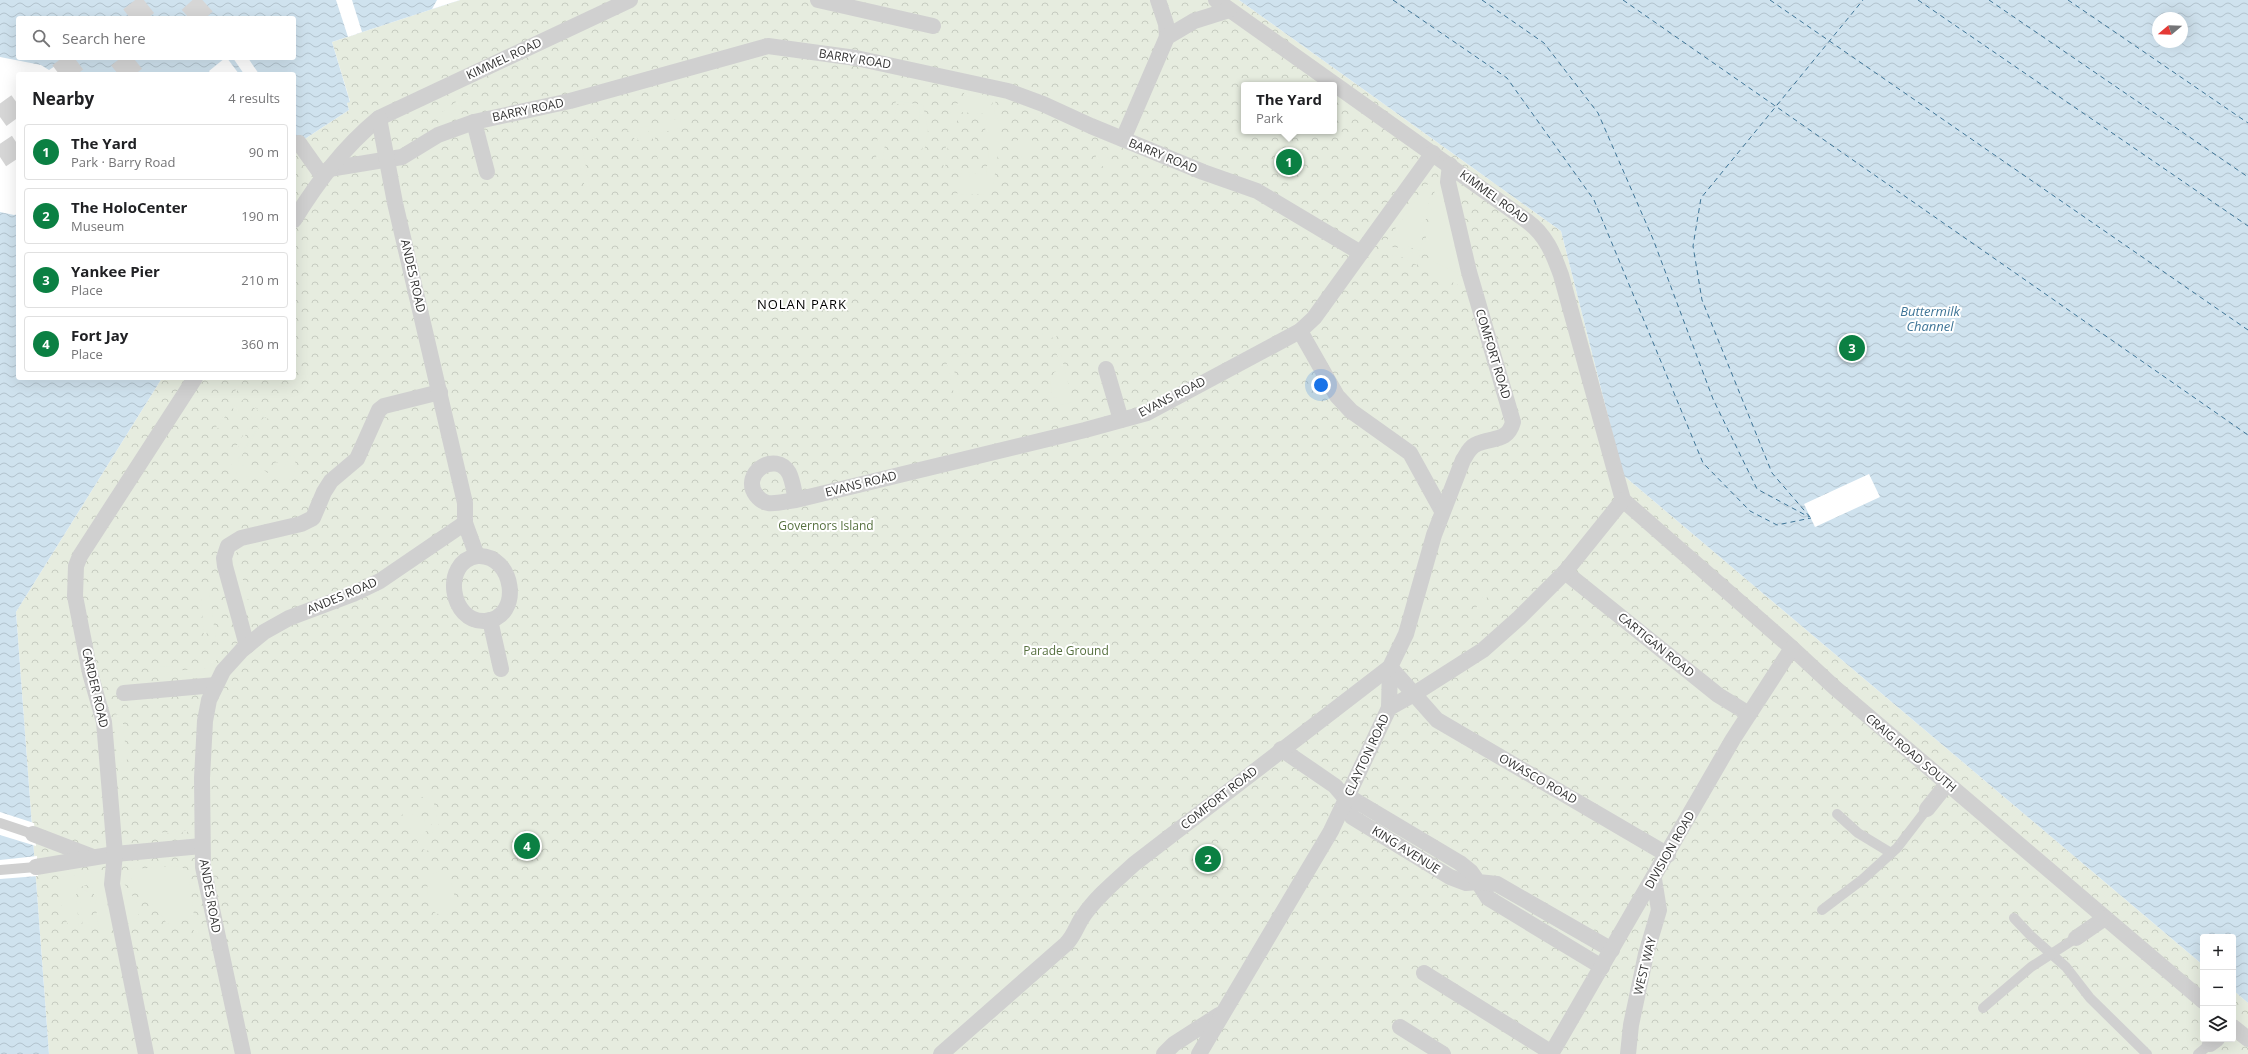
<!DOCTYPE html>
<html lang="en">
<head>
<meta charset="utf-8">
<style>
	:root { --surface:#fff; --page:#f6f6f6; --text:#202124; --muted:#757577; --line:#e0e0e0; --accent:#0b8043 }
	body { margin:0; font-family:"Open Sans",sans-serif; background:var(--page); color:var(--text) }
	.controls { position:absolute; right:12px; bottom:12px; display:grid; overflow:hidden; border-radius:4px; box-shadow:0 4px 16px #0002 }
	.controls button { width:36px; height:36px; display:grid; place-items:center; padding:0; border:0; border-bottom:1px solid var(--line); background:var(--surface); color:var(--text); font:20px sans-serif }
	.compass { position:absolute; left:2152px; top:12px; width:36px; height:36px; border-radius:50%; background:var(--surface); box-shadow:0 4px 16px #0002; rotate:251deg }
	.you { position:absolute; left:1321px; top:385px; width:14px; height:14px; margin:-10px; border:3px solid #fff; border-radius:50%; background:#1a73e8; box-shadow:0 0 0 6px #1a73e833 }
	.badge { display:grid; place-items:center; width:26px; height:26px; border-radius:50%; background:var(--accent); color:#fff; font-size:13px; font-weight:700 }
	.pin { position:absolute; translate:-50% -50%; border:2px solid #fff; box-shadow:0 1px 4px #0006 }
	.popup { position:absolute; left:1241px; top:82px; width:96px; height:52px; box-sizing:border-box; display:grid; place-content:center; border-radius:4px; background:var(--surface); filter:drop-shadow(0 1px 3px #0005); font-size:13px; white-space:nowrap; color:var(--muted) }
	.popup b { font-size:15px; color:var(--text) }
	.popup::after { content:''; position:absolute; left:50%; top:100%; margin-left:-8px; border:8px solid transparent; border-top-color:var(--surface) }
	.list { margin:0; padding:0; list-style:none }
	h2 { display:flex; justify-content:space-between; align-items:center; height:52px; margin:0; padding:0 16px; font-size:17px }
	h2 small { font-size:13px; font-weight:400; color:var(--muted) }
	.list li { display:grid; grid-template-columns:26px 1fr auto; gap:12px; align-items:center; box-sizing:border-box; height:56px; margin:0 8px 8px; padding:0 8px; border:1px solid var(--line); border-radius:4px }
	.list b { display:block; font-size:15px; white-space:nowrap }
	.list p { margin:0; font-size:13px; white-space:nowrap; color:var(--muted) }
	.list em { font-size:13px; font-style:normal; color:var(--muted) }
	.icon { flex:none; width:22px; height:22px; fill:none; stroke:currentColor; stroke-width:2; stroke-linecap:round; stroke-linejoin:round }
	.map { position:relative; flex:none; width:2248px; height:1054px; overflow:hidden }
	.search { position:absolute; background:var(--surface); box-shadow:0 4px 16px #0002; left:16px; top:16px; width:280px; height:44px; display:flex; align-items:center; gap:10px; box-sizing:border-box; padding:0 14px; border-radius:4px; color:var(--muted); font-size:15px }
	.panel { position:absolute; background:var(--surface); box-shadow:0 4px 16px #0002; left:16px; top:72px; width:280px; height:308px; border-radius:4px }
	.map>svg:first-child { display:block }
	.park { fill:url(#park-crowns); fill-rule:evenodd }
	.garden { fill:#e6ecdf; fill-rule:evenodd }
	.water { fill:url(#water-waves); fill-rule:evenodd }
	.pier { fill:#fff }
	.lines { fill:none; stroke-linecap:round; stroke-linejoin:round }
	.ferry { stroke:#3f7597; stroke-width:1; stroke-dasharray:5 4; stroke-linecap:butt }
	.motorway-tunnel { stroke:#d6d6d6; stroke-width:22; stroke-dasharray:22 11; stroke-linecap:butt }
	.service { stroke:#d0d0d0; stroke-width:10 }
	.pedestrian { stroke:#d0d0d0; stroke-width:16 }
	.labels { text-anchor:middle; stroke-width:4; stroke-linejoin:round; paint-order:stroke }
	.street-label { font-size:12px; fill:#333; stroke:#fff }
	.park-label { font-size:12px; fill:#56703f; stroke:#fff }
	.neighbourhood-label { font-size:13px; letter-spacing:1px; fill:#000; stroke:#fff }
	.water-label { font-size:13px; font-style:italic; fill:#3f7597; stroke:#fff }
</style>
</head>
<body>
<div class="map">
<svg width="2248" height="1054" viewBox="0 0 2248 1054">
	<defs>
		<pattern id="park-crowns" width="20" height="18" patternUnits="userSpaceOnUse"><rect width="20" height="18" fill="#e6ecdf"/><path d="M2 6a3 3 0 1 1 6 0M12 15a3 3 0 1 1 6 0" fill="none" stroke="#c6cbc0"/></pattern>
		<pattern id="water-waves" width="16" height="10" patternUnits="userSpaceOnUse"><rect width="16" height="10" fill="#cfe2ee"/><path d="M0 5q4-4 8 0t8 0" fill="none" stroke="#b2c2cd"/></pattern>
	</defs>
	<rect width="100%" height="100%" fill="#fff"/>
	<path class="park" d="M 460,0 L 1239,0 L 1561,231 L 1623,475 L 2203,965 L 2203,1039 L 2233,1039 L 2233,990 L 2248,1003 L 2248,1054 L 49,1054 L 16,612 L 162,378 L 294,378 L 294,146 L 349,110 L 347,103 L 350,101 L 332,42 ZM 1244,85 L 1334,85 L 1334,131 L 1244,131 Z"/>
	<g class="garden">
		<path d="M 965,90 L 984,95 L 982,107 L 991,109 L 994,98 L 996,98 L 994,113 L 1002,126 L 992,194 L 957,195 L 961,176 L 970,177 L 971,175 L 943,170 L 951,107 L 953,107 L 955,103 L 961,104 ZM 958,112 L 987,114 L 984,140 L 990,142 L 986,175 L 945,168 L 950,129 L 956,130 Z"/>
		<path d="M 475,91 L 477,95 L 440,121 L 436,119 L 437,116 C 448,107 462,97 475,91 Z"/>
		<polygon points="897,101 923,105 928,130 924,152 922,152 924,134 918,133 920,107 897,104 894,119 882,118 879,135 886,136 883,159 920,164 921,155 924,156 922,165 876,159 879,115 890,116 894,104"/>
		<polygon points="680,118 682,128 654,134 661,168 667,168 667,171 661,172 651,131 653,125"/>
		<polygon points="649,126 648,130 652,144 644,146 638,144 642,143 638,128"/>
		<path d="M 635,129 L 638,140 L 635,141 L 632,130 L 581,142 L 591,192 L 587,193 C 582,176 575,157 581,140 Z"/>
		<polygon points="1023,133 1038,145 1024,159 1011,149"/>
		<path d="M 1097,150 C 1104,153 1109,160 1116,162 L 1108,170 L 1095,161 Z"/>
		<polygon points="1428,184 1432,186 1420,251 1407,246 1388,244 1387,240"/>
		<polygon points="1439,188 1442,192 1461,272 1456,271 1423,253 1435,189"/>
		<polygon points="1380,246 1402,248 1420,255 1417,265 1400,256 1377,254"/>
		<polygon points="1424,257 1461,275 1462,287 1420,266"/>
		<polygon points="1053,331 1056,335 1073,402 1060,405 1058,397 1048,399 1047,393 1052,392 1050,381 1056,379 1054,372 1061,370 1052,336 1040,338 1039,335"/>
		<polygon points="982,349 951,358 965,414 959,415 945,356 947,355 948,358"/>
		<polygon points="244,378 245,378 235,394 262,412 281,386 263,414 233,394"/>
		<polygon points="231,404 240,409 238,412 231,407 212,437 221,443 219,444 209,438"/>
		<polygon points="246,414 255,419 234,454 225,448 226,446 234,450 252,421 245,416"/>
		<path d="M 265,415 L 281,424 L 280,426 L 265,417 L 238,462 L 252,471 L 248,477 C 237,476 232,471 230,460 L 238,459 Z"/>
		<path d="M 283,439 C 288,458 302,451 292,480 L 267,477 L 256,471 L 258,466 L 268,473 L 276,462 L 284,467 L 292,454 L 277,443 Z"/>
		<polygon points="250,543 251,547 236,551 247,597 259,594 260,597 241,601 231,559 234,549"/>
		<path d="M 1496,574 C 1496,584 1473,625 1464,628 Z"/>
		<polygon points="200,586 208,586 217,646 213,632 209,631 205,635 205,649"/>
		<polygon points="206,656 217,657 213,672 207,678 181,679 180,672 161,673 160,675 159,667 172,666 173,671 206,668"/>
		<polygon points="120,714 122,715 128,770 118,772 113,715"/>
		<path d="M 429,781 L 443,845 L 432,832 C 433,824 428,806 425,798 L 417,795 Z"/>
		<path d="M 407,804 L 410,805 L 413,815 L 424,818 L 427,831 L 423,833 L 424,842 L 436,848 L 429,851 L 422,849 C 417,844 417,837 413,832 C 405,822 404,822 401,809 Z"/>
		<polygon points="195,819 193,827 187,832 123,837 123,835 185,831 192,827"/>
		<path d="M 179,866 L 185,869 L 188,875 L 194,915 L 200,936 L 195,936 L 191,919 L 167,924 C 155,901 137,897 129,874 L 130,873 L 129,869 Z"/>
		<path d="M 439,871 L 449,871 L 457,908 C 433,931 419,893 432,874 Z"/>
		<polygon points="100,872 103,874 111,927 99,929 93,888 86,885 78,888 76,893 79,928 71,930 62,913 59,877"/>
		<polygon points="120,881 123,882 138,904 138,921 126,924 119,882"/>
		<polygon points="84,890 89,892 90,896 92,929 83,930 80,895"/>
	</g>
	<g class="water">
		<path d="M 0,0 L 460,0 L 332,42 L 350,102 L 347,103 L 349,110 L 294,146 L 294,74 L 18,74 L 18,378 L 162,378 L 16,612 L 49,1054 L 0,1054 ZM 18,18 L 294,18 L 294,58 L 18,58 Z"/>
		<path d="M 1239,0 L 2248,0 L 2248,1003 L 2233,990 L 2233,937 L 2203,937 L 2203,965 L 1623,475 L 1561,231 ZM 2158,18 L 2182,18 L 2182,42 L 2158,42 Z"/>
	</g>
	<g class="pier">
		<polygon points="336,0 352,0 362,32 348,37"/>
		<polygon points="437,0 460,0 432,9"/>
		<polygon points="0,57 41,65 49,70 58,64 65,74 18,74 18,214 14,215 0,212"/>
		<polygon points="225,58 227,58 239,74 211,74 209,71"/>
		<polygon points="233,58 248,58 259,74 244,74"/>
		<polygon points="1869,474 1880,497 1815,527 1804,504"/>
		<polygon points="0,812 34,823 36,846 0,835"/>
		<polygon points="37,856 38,876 0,879 0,860"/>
	</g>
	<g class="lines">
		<g class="ferry">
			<polyline points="1393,0 1507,78 1594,200 1703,463 1750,511 1777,525 1811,518"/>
			<polyline points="1482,0 1544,43 1598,113 1653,239 1713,399 1757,489 1809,517"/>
			<polyline points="1623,0 2248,435"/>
			<polyline points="1770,0 2248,330"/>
			<polyline points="1918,0 2248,226"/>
			<polyline points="1989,0 2248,177"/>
			<polyline points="2068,0 2248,123"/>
			<polyline points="1810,517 1772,473 1702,300 1693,246 1701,198 1863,0"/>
		</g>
		<g class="motorway-tunnel">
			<polyline points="130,18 153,0"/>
			<polyline points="189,18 209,0"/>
			<polyline points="59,74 80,58"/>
			<polyline points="118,74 138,58"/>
			<polyline points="0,117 18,104"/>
			<polyline points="0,157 18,145"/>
		</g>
		<g class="service">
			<polyline points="1837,814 1858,833 1891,853"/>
			<polyline points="0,823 33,834"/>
			<polyline points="0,870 36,867"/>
			<polyline points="1822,910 1863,879 1897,848 1927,809"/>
			<polyline points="2014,918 2031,936 2066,967 2090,998 2147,1054"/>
			<polyline points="1983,1008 2031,967 2076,938"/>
			<polyline points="2198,1054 2210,1044"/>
		</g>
		<g class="pedestrian">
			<polyline points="818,0 933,26"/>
			<polyline points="1158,0 1166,24 1167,37"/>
			<path d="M 1216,0 L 1527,221 C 1546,235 1553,253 1561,275 L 1623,500"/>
			<polyline points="474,122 487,172"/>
			<polyline points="1123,139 1167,37 1194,21 1229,10"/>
			<polyline points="299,143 323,177"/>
			<polyline points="329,169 402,157 438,135 474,122 570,101 768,46 856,58 1008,91 1043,104 1091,126 1203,172 1257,191 1361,253"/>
			<path d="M 294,220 C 319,180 343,148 379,118 L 630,0"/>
			<polyline points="1300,331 1337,396 1351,411 1410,453 1442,511"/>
			<polyline points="1106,369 1121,420"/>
			<path d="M 796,500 C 794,492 793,481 789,473 C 776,450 740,473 756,495 C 759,499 763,502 768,503 C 777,504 787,501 796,500 L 1085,430 L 1147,413 L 1300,331 L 1314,318 L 1433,153"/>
			<polyline points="1623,500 1792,648 1834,687 2203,1001"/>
			<polyline points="465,523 477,556"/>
			<path d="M 477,556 C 514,553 524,618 485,621 C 450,623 441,562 477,556 Z"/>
			<polyline points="1565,572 1718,695 1749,714"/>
			<polyline points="490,620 501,669"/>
			<polyline points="247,646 225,566 224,558 228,546 241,538 301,524 313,518 324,492 331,481 357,459 379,410 384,406 440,392"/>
			<polyline points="124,693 216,685"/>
			<polyline points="1389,708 1390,667 1437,720 1668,855"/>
			<polyline points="1281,749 1335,786 1347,800 1352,817 1450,877 1466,883 1478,882 1488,898 1602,967"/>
			<polyline points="1347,800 1356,801 1460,863 1471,872 1478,882 1497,884 1612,950"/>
			<polyline points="1927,809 1947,784"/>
			<polyline points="33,834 93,857"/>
			<polyline points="36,867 115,854 202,846"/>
			<polyline points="2076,938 2105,918"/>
			<polyline points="1424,973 1552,1053"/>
			<polyline points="1400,1027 1443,1054"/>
			<polyline points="2233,1027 2248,1039"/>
			<polyline points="2210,1044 2217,1039"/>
			<polyline points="146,1054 112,884 115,854 104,722 90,673 75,596 76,566 80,556 195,378"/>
			<polyline points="243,1054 203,867 202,778 205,721 209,700 223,671 242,650 264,632 289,618 353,594 380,581 465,523 465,503 395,203 379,118"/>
			<path d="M 941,1054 L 1066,944 C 1075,935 1077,924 1084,915 C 1098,895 1117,880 1134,864 L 1390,667 L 1406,634 L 1434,535 L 1463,460 C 1467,454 1469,448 1475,445 C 1491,436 1507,444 1513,422 L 1469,272 L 1448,182 L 1450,165"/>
			<polyline points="1164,1054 1174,1044 1219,1015"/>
			<polyline points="1199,1054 1331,831 1389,708 1414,694 1483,650 1519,618 1565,572 1623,500"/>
			<polyline points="1551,1054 1733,739 1792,648"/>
			<polyline points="1628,1054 1631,1025 1646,954 1659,910 1654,879"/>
		</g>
	</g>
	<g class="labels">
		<g class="street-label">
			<text transform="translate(504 59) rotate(-25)" y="4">KIMMEL ROAD</text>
			<text transform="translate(855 59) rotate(9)" y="4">BARRY ROAD</text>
			<text transform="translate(528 110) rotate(-12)" y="4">BARRY ROAD</text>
			<text transform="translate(1163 156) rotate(22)" y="4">BARRY ROAD</text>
			<text transform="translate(1494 197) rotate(36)" y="4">KIMMEL ROAD</text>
			<text transform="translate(413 276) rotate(77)" y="4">ANDES ROAD</text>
			<text transform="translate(1493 354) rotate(73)" y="4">COMFORT ROAD</text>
			<text transform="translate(1172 397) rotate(-27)" y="4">EVANS ROAD</text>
			<text transform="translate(861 484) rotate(-14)" y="4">EVANS ROAD</text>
			<text transform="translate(342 596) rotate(-23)" y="4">ANDES ROAD</text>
			<text transform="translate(1656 645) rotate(39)" y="4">CARTIGAN ROAD</text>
			<text transform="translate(95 688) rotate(77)" y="4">CARDER ROAD</text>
			<text transform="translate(1911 753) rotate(40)" y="4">CRAIG ROAD SOUTH</text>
			<text transform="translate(1367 755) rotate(-65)" y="4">CLAYTON ROAD</text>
			<text transform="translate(1538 779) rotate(30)" y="4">OWASCO ROAD</text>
			<text transform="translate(1219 798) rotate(-38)" y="4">COMFORT ROAD</text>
			<text transform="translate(1406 850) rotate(32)" y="4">KING AVENUE</text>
			<text transform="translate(1670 850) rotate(-60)" y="4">DIVISION ROAD</text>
			<text transform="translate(210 896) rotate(80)" y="4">ANDES ROAD</text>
			<text transform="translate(1645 966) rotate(-76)" y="4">WEST WAY</text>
		</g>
		<g class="park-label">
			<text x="826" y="530">Governors Island</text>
			<text x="1066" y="655">Parade Ground</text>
		</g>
		<g class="neighbourhood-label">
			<text x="802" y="309">NOLAN PARK</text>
		</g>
		<g class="water-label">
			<text x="1930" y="316">Buttermilk<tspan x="1930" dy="15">Channel</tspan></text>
		</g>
	</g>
</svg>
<div class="controls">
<button>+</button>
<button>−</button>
<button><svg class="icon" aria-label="layers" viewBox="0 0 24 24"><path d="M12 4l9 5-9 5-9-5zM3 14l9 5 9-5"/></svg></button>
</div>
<svg class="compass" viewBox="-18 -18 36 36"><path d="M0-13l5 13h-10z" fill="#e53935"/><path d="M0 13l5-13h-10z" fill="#757577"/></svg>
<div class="you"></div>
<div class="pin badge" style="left:1289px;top:162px">1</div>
<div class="popup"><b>The Yard</b>Park</div>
<div class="pin badge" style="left:1208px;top:859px">2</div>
<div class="pin badge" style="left:1852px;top:348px">3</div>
<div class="pin badge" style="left:527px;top:846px">4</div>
<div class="search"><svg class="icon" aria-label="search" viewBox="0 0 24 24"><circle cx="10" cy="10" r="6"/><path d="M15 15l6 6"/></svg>Search here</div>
<section class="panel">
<h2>Nearby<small>4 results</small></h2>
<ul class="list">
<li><span class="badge">1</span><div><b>The Yard</b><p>Park · Barry Road</p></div><em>90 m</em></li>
<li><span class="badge">2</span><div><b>The HoloCenter</b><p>Museum</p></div><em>190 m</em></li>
<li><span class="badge">3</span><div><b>Yankee Pier</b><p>Place</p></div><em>210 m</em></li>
<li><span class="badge">4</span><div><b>Fort Jay</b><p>Place</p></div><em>360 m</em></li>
</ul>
</section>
</div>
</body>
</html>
